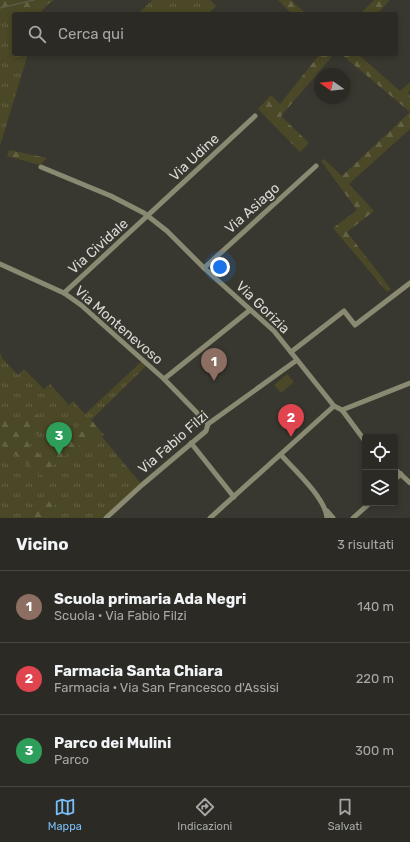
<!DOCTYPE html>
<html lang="it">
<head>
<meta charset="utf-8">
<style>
	:root { --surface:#2b2a24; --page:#373631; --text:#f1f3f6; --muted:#a6a7a6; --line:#474641; --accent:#7abff8 }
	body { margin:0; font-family:Rubik,sans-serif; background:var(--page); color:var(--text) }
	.controls { position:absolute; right:12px; bottom:12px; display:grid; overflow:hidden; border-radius:4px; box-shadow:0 2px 6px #0003 }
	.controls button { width:36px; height:36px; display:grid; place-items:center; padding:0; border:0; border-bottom:1px solid var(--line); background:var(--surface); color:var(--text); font:20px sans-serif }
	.compass { position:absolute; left:314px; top:68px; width:36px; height:36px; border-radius:50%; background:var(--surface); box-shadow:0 2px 6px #0003; rotate:284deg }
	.you { position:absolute; left:220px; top:267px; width:14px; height:14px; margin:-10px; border:3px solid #fff; border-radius:50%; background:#1a73e8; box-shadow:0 0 0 6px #1a73e833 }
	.badge { display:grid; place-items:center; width:26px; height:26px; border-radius:50%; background:var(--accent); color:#fff; font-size:13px; font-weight:700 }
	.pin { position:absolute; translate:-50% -33px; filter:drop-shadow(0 1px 2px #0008) }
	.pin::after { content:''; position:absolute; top:21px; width:14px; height:12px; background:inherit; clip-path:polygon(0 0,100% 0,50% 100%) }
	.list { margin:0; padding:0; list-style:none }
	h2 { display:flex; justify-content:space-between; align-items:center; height:52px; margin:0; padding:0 16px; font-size:17px }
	h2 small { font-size:13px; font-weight:400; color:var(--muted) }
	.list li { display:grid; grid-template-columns:26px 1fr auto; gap:12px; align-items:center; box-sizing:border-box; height:72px; padding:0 16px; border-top:1px solid var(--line) }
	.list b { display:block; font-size:15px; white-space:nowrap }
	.list p { margin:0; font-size:13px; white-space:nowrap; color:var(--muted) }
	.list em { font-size:13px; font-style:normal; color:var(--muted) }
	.icon { flex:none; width:22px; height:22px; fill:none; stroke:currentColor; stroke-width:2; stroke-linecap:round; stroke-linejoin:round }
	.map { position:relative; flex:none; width:410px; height:518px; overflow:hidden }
	.search { position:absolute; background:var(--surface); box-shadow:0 2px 6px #0003; left:12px; right:12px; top:12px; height:44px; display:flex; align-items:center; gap:10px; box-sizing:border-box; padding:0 14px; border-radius:4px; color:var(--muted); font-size:15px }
	.sheet { height:268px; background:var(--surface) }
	nav { display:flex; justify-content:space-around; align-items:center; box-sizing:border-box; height:56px; border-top:1px solid var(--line); background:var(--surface); font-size:11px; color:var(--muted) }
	nav a { display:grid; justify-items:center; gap:2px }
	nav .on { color:var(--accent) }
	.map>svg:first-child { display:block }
	.grass { fill:url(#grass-tufts) }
	.forest { fill:url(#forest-firs) }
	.pitch { fill:#4a4826 }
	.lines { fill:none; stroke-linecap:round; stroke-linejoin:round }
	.stream { stroke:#5b5a44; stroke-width:1.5 }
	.street { stroke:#8a8972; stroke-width:5 }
	.labels { text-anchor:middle; stroke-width:4; stroke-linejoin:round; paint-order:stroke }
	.street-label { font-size:14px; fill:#dadad4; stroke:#393830 }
</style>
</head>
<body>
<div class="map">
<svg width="410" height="518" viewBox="0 0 410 518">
	<defs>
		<pattern id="grass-tufts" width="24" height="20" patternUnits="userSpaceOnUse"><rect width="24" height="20" fill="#4a4826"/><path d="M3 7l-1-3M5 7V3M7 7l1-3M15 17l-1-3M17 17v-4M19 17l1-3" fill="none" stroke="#646245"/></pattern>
		<pattern id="forest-firs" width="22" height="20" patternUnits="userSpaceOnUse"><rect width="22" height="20" fill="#4a4826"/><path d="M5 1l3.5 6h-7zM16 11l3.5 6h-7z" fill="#646245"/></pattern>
	</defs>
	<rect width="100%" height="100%" fill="#393830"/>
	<g class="grass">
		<polygon points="0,0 54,0 45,7 40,14 14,14 14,54 28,54 0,146"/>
		<polygon points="152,0 210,0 216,6 208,14 138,14"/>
		<polygon points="0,352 2,358 18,375 24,369 44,389 50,384 69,405 73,401 85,414 142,361 147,365 91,420 95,424 93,426 142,485 105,518 0,518"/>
	</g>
	<g class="forest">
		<polygon points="9,0 54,0 41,8 14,14 14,16 0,20 0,2"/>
		<polygon points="278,0 291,0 306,14 292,14"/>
		<polygon points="374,0 390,0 377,14 360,14"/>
		<polygon points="320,54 334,54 281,116 309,143 300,152 258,109 271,95 280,104"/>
		<polygon points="341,54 358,54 400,91 410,82 410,90 408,93 410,95 410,112"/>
		<polygon points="410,112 410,129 349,184 374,211 347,232 391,289 387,292 333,228 357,210 321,161 324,159 342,176"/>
		<polygon points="9,150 47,158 40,165 7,156"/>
		<polygon points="33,408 44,428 28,442 41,456 84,421 86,423 91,420 104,435 91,437 48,469 51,475 47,479 0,443 0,416 3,414 14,427"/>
		<polygon points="46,495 56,504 46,518 20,518"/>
	</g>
	<polygon class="pitch" points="287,374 294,382 281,393 274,385"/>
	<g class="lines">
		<polyline class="stream" points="0,8 34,0"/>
		<g class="street">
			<polyline points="41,167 111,196 144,213 167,231 204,268 274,331 334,406 342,410 365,441"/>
			<polyline points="0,264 64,293 81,305 164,379 208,424"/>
			<polyline points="204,268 316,166"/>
			<polyline points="64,293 255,116"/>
			<polyline points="291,352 344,311 355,325 410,283"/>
			<polyline points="164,379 250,310"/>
			<polyline points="342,410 410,383"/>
			<polyline points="191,443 234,497"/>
			<path d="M 281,455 C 294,469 326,499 327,518"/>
			<polyline points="395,469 410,483"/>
			<polyline points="395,479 401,474"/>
			<polyline points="327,511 333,518"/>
			<polyline points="106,518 142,485 206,431 208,424 297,360"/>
			<polyline points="210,518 334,406"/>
			<polyline points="353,518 370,503"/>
		</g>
	</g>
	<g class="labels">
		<g class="street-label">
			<text transform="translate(194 157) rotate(-43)" y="5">Via Udine</text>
			<text transform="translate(252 208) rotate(-42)" y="5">Via Asiago</text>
			<text transform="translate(98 246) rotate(-42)" y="5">Via Cividale</text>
			<text transform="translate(263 307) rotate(44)" y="5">Via Gorizia</text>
			<text transform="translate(119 325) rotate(41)" y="5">Via Montenevoso</text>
			<text transform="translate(173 442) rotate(-41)" y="5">Via Fabio Filzi</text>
		</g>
	</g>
</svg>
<div class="controls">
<button><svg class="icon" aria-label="locate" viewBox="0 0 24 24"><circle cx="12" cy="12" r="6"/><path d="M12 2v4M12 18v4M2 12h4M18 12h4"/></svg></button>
<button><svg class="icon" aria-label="layers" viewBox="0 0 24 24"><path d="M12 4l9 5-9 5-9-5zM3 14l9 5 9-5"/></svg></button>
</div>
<svg class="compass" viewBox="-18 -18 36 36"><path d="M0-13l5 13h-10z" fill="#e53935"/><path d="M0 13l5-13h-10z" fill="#a6a7a6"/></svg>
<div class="you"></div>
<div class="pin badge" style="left:214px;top:381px;background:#8d6e63">1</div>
<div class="pin badge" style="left:291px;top:437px;background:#e0444e">2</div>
<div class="pin badge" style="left:59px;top:455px;background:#2e9e5b">3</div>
<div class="search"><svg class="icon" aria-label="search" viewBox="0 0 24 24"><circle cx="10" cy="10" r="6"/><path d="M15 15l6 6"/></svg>Cerca qui</div>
</div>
<section class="sheet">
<h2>Vicino<small>3 risultati</small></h2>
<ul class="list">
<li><span class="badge" style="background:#8d6e63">1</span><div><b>Scuola primaria Ada Negri</b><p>Scuola · Via Fabio Filzi</p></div><em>140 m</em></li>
<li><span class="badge" style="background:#e0444e">2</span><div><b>Farmacia Santa Chiara</b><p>Farmacia · Via San Francesco d'Assisi</p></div><em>220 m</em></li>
<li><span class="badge" style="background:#2e9e5b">3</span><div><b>Parco dei Mulini</b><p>Parco</p></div><em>300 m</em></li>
</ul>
</section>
<nav>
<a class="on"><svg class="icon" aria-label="map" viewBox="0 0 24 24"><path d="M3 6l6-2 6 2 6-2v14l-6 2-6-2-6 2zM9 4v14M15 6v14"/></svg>Mappa</a>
<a><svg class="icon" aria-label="directions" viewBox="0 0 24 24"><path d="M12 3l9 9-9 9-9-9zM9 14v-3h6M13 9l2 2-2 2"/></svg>Indicazioni</a>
<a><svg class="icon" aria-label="saved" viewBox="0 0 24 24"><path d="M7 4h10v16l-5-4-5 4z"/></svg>Salvati</a>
</nav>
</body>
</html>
